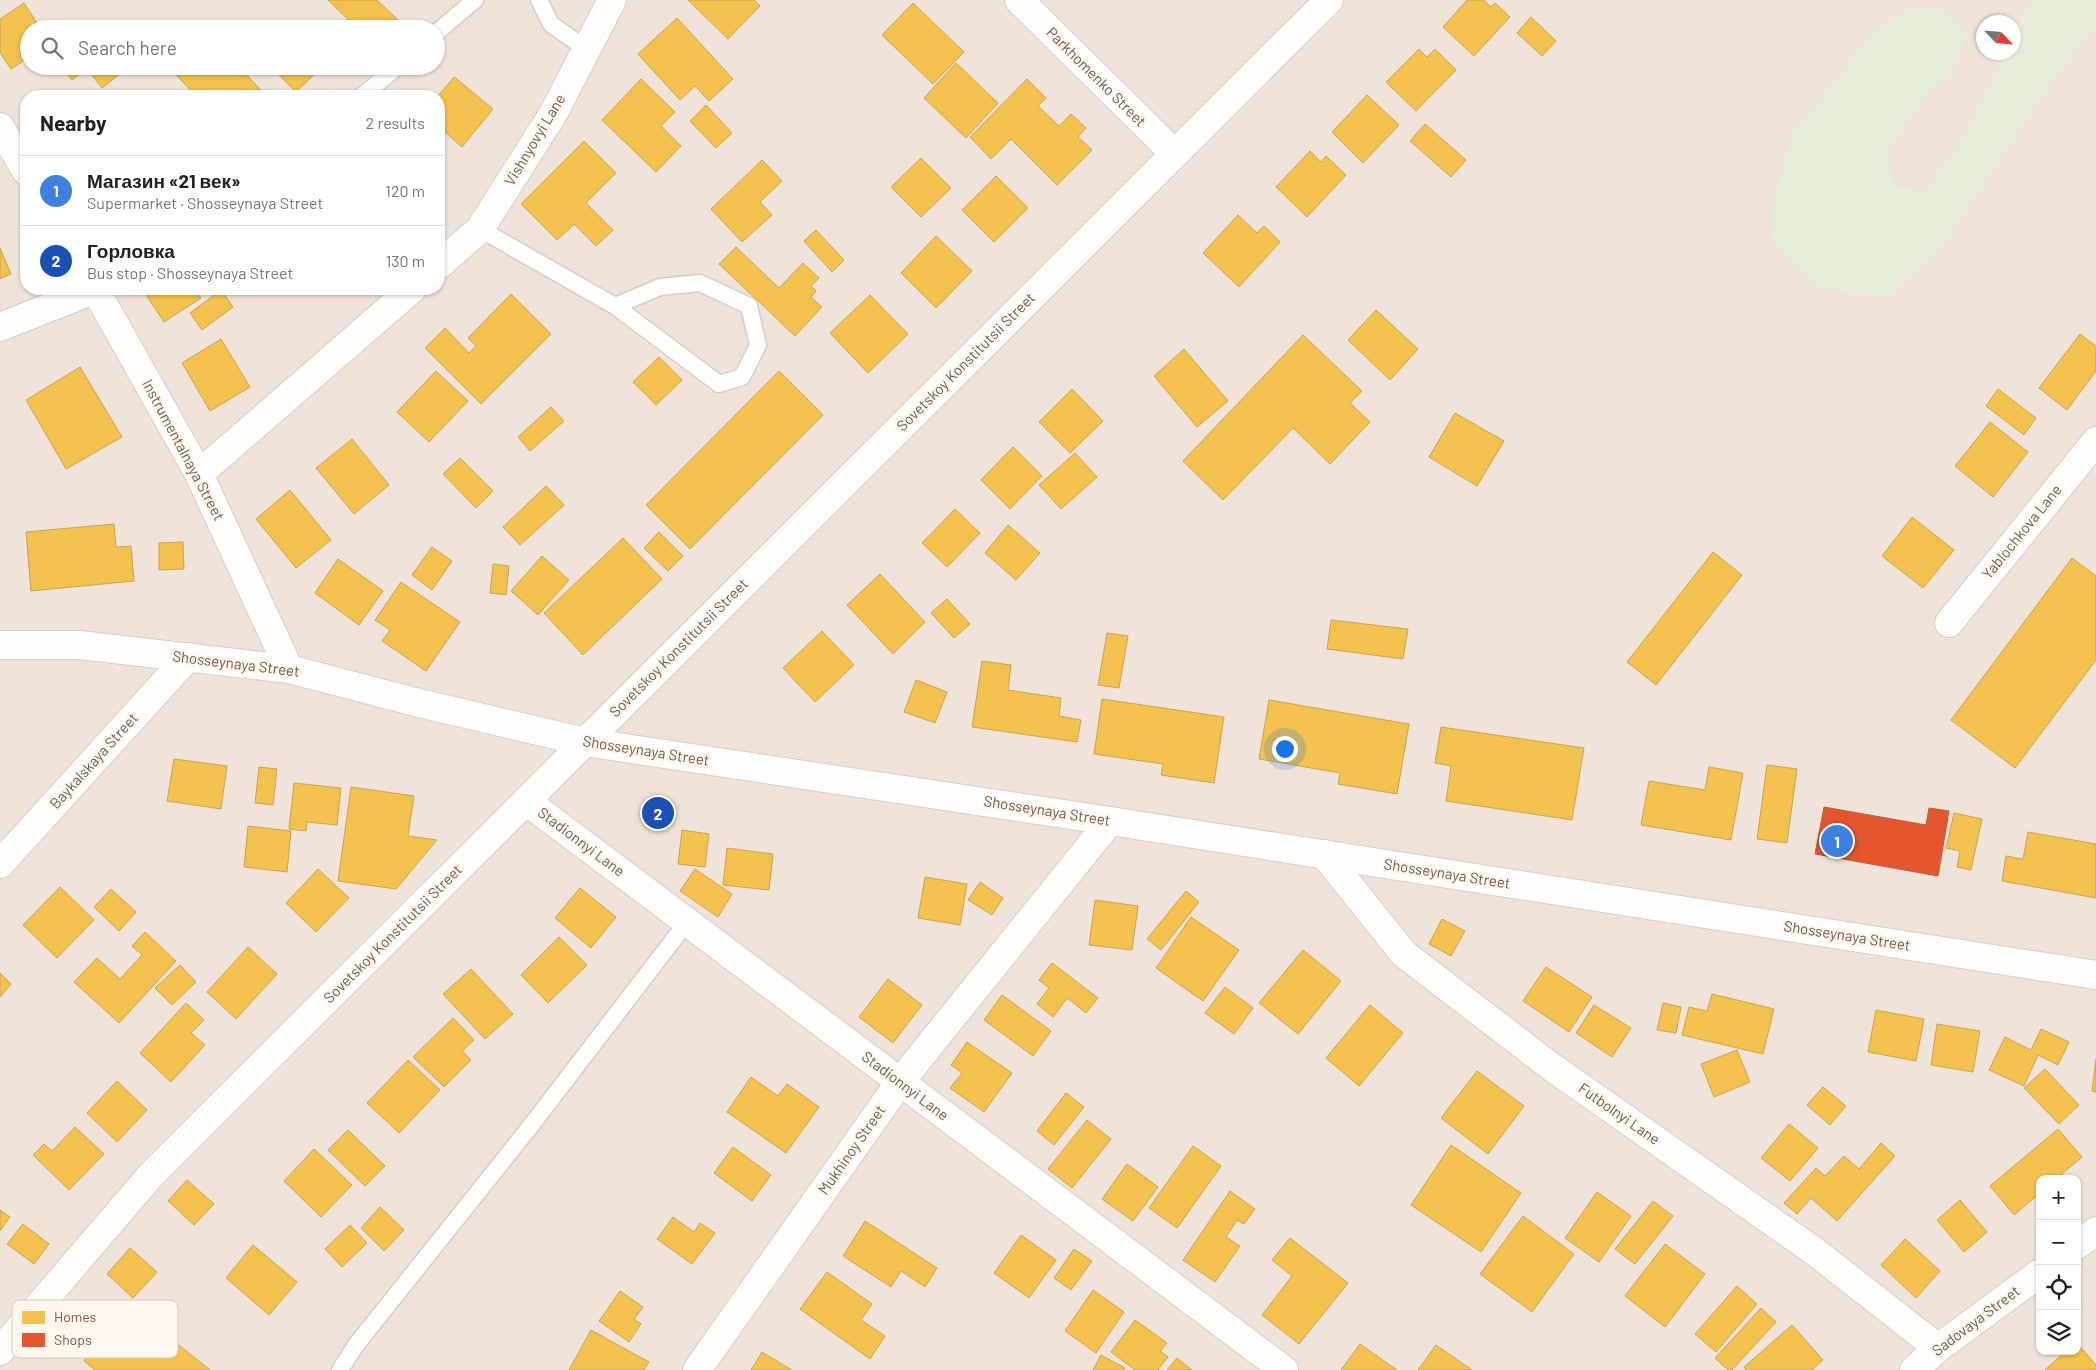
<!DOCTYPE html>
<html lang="en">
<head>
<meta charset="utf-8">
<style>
	:root { --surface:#fff; --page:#f2f2f2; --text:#222; --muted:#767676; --line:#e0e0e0; --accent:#0b8043 }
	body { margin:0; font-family:Barlow,sans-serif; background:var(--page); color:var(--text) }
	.controls { position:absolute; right:15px; bottom:15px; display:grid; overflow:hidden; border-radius:10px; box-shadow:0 1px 4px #0004 }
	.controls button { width:45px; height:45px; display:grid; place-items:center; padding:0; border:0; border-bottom:1px solid var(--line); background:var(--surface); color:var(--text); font:25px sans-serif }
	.compass { position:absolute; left:1976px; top:15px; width:45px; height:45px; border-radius:50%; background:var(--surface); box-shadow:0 1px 4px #0004; rotate:116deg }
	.you { position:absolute; left:1284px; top:748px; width:18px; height:18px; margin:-12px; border:4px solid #fff; border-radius:50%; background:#1a73e8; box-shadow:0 0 0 8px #1a73e833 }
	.badge { display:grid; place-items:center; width:32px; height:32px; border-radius:50%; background:var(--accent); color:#fff; font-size:16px; font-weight:700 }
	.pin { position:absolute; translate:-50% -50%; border:2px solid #fff; box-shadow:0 1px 5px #0006 }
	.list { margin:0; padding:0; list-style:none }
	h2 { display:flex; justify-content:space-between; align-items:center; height:65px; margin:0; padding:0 20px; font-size:21px }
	h2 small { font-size:16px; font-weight:400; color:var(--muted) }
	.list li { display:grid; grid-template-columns:32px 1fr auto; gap:15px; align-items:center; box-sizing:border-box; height:70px; padding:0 20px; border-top:1px solid var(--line) }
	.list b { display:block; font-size:19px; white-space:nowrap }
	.list p { margin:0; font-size:16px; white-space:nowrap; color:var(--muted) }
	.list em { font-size:16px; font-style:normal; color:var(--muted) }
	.icon { flex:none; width:28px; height:28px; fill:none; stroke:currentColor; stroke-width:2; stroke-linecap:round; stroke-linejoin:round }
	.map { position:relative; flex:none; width:2096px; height:1370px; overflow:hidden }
	.search { position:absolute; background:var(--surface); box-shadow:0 1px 4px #0004; left:20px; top:20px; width:425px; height:55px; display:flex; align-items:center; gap:12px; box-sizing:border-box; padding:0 18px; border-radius:28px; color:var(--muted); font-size:19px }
	.panel { position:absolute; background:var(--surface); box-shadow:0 1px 4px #0004; left:20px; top:90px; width:425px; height:205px; border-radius:20px }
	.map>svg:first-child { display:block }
	.residential { fill:#f0e4da; fill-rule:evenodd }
	.green { fill:#e5edd8 }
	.homes { fill:#f2c14e; stroke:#cca24e }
	.shops { fill:#e4572e; stroke:#c25837 }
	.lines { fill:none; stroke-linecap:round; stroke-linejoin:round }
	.lane-casing { stroke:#d4cec8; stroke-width:19 }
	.street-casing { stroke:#d4cec8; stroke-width:30 }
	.secondary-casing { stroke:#d7cec8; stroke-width:30 }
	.lane { stroke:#fefdfc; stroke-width:16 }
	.street { stroke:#fefdfc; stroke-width:28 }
	.secondary { stroke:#fefdfc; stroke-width:28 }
	.labels { text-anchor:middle; stroke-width:5; stroke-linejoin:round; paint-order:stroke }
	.street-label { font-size:15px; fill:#74594d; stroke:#fef7ee }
	.key { fill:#fef7ee; stroke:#d5c8be; stroke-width:1 }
	.key-label { font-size:14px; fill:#74594d }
</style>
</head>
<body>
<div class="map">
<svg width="2096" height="1370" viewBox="0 0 2096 1370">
	<rect width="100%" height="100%" fill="#f7f2ec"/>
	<path class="residential" d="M 0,0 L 2096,0 L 2096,1370 L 0,1370 ZM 1984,22 L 2014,22 L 2014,52 L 1984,52 ZM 29,29 L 436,29 L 436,66 L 29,66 ZM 26,96 L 439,96 L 439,289 L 26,289 ZM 2040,1179 L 2077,1179 L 2077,1351 L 2040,1351 Z"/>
	<polygon class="green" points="2031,0 2096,0 2096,24 2052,83 1947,241 1886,298 1820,289 1771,243 1774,199 1793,129 1825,95 1863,42 1904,9 1942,11 1968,32 1952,73 1922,100 1887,155 1894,187 1926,190 1961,141 2006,53 2014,52 2014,37"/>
	<g class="homes">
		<polygon points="328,0 377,0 397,19 388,29 358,29"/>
		<polygon points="688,0 754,0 760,6 728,39"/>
		<polygon points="1467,0 1484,0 1491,7 1495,3 1510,17 1474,56 1443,27"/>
		<polygon points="24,3 41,29 29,29 29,57 11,69 0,53 0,19"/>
		<polygon points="913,3 964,52 933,84 882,35"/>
		<polygon points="1531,17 1556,41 1542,56 1517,33"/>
		<polygon points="677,18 733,79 709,101 695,86 680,100 638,54"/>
		<polygon points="1419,49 1427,57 1435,49 1456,70 1416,111 1386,82"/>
		<polygon points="956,63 998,103 966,138 924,98"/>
		<polygon points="61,66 115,66 121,73 102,88 87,69 72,80"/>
		<polygon points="168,66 239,66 266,96 196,96"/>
		<polygon points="270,66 323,66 296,92"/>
		<polygon points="454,77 493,109 462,147 439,127 438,96"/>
		<polygon points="641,79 675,112 661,126 681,146 656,172 602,120"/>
		<polygon points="1027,79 1046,98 1038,106 1059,126 1071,114 1086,128 1078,137 1092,150 1057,185 1011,139 991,159 970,137"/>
		<polygon points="1367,95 1399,125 1363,163 1332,132"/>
		<polygon points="706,105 732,133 716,148 690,121"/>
		<polygon points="1425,124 1466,160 1451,177 1410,141"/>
		<polygon points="439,134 445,139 439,146"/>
		<polygon points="584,141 616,173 586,203 613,230 596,246 574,224 557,240 521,204"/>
		<polygon points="1310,151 1321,162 1326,156 1346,175 1307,217 1276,187"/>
		<polygon points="921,158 951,188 921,217 891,187"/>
		<polygon points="762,160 782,181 760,202 772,215 742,242 711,209"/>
		<polygon points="996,176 1028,208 994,242 962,210"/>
		<polygon points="1238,215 1257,233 1264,226 1280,242 1239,287 1203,253"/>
		<polygon points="816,230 844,260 832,272 804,241"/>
		<polygon points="936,236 972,271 936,308 901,273"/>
		<polygon points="736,247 779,288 803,263 819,278 811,286 816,291 811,297 822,307 795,336 719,264"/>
		<polygon points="0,248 11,274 0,279"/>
		<polygon points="142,289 194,289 201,298 164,322"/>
		<polygon points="221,290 233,307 202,330 190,313"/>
		<polygon points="511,294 551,334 481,404 425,348 445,328 469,353 476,346 468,338"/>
		<polygon points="870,295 908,334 868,373 830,333"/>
		<polygon points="1376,310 1418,349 1390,380 1348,340"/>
		<polygon points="2080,334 2096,346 2096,371 2067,410 2039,388"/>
		<polygon points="1303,335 1362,391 1350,403 1370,422 1330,464 1293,428 1223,500 1183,461"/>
		<polygon points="221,339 250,387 210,411 182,363"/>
		<polygon points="1184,349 1228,401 1197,427 1154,376"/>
		<polygon points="659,357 682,380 656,405 633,382"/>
		<polygon points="80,367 122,437 66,469 26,400"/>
		<polygon points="436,371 468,401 429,442 397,412"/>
		<polygon points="779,371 823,415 690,549 646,505"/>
		<polygon points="1072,389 1103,421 1070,453 1039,422"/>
		<polygon points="1998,389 2036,418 2024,435 1986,406"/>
		<polygon points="551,407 564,421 530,451 518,437"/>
		<polygon points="1455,413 1504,441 1477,486 1429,457"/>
		<polygon points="1990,422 2028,452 1993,497 1955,466"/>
		<polygon points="352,439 389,485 354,514 316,468"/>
		<polygon points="1013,447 1042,476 1010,509 981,480"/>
		<polygon points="1075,453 1097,477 1061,509 1039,485"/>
		<polygon points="460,458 493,491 476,508 443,474"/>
		<polygon points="546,486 564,505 520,545 503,527"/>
		<polygon points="290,490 331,540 296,568 256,519"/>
		<polygon points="955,509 980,533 947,567 922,543"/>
		<polygon points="1912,517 1954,550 1923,588 1882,556"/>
		<polygon points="114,524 116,547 131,546 134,581 31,591 26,532"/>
		<polygon points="1008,525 1040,553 1016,580 985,553"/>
		<polygon points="659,532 683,556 668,571 644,548"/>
		<polygon points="623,538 662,579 583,655 544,613"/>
		<polygon points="183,542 184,569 159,570 159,543"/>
		<polygon points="432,547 452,561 432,590 412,575"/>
		<polygon points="1713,552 1742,575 1656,685 1627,662"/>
		<polygon points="542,556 569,580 538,615 511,591"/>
		<polygon points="2072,558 2096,576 2096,660 2015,768 1951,720"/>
		<polygon points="338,559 383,591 359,625 315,593"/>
		<polygon points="493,564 509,566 506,595 490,593"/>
		<polygon points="880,574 925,622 893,654 847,605"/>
		<polygon points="401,582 460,622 426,671 382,641 390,630 375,620"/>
		<polygon points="947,599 970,624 954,638 931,613"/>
		<polygon points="1331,620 1408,629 1403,659 1327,649"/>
		<polygon points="822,631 854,665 815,702 783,668"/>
		<polygon points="1107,633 1128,636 1119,688 1098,685"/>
		<polygon points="982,661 1011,665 1008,690 1061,698 1059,716 1081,720 1077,742 972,727"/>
		<polygon points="916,680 947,692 935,723 904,712"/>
		<polygon points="1102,699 1224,717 1214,783 1161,775 1163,764 1094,754"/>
		<polygon points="1269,700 1409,724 1397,794 1338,784 1340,773 1259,759"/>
		<polygon points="1441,727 1584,748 1572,820 1446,801 1451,766 1435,763"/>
		<polygon points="174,759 227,766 221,809 167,801"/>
		<polygon points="1767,765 1797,769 1787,843 1757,839"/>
		<polygon points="259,767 277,769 273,805 255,803"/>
		<polygon points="1709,767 1743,773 1731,840 1641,825 1649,781 1705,790"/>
		<polygon points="294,783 341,788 337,825 307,822 306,831 289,829"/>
		<polygon points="351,787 414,796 408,836 437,840 396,889 338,881"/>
		<polygon points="1954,813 1982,819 1971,870 1957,867 1960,851 1946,848"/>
		<polygon points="248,826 291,831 287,872 244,867"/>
		<polygon points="682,830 709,834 705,867 678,864"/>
		<polygon points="2028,832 2096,844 2096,898 2002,881 2006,856 2023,859"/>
		<polygon points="727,848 773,854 769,890 723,885"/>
		<polygon points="318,869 349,898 316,932 286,903"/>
		<polygon points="695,869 732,894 718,917 680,891"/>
		<polygon points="925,877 967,884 960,925 918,918"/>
		<polygon points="980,882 1003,898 992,915 968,900"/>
		<polygon points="60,887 94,920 57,958 23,925"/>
		<polygon points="580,888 616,917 591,948 555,918"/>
		<polygon points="111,889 136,912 119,931 94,907"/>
		<polygon points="1186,891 1199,902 1161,950 1147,939"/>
		<polygon points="1095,900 1138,906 1132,950 1089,945"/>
		<polygon points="1191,917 1239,950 1203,1001 1156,968"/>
		<polygon points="1442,919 1465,931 1451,956 1429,944"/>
		<polygon points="145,932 176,961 119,1023 74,982 97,958 120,979 142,955 132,946"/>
		<polygon points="559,937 587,965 548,1003 521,975"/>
		<polygon points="248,947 277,974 236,1019 207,992"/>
		<polygon points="1303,950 1341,981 1298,1034 1259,1003"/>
		<polygon points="1052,963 1098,998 1086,1013 1067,998 1053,1017 1037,1004 1049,988 1039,980"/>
		<polygon points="180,965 196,982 172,1005 155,988"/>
		<polygon points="1546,967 1592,997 1569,1032 1523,1001"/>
		<polygon points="471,969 513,1014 485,1039 443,994"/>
		<polygon points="0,973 11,984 0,997"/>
		<polygon points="888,979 922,1005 893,1043 859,1017"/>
		<polygon points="1225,987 1253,1008 1234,1034 1205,1013"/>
		<polygon points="1712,994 1774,1009 1763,1054 1682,1035 1689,1007 1707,1011"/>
		<polygon points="1002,995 1051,1031 1033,1056 984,1020"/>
		<polygon points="186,1003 204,1020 191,1033 205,1045 171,1082 140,1053"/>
		<polygon points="1663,1003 1681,1007 1676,1033 1657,1030"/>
		<polygon points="1370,1005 1403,1033 1359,1086 1326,1058"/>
		<polygon points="1594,1005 1631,1028 1612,1057 1576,1033"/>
		<polygon points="1876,1010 1924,1019 1916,1061 1868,1052"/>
		<polygon points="453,1018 474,1040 462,1051 471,1060 444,1087 413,1057"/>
		<polygon points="1937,1024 1980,1031 1973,1072 1931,1065"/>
		<polygon points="2041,1029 2069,1042 2058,1065 2038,1055 2024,1086 1989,1070 2005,1037 2031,1050"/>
		<polygon points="967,1042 1012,1073 984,1112 950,1088 962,1073 951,1065"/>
		<polygon points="1737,1050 1750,1082 1714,1097 1701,1064"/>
		<polygon points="2096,1059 2096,1092 2092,1091"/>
		<polygon points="408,1060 440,1090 399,1133 367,1103"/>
		<polygon points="2045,1069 2079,1105 2059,1124 2024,1088"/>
		<polygon points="1477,1071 1524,1106 1488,1154 1441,1118"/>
		<polygon points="751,1077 778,1096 787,1084 819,1107 786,1153 727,1112"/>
		<polygon points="117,1081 147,1110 117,1142 87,1113"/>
		<polygon points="1823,1087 1846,1106 1830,1125 1807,1105"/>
		<polygon points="1066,1093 1084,1107 1054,1145 1037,1131"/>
		<polygon points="1087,1120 1111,1139 1072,1188 1048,1169"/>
		<polygon points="1789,1124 1818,1148 1790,1181 1761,1158"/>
		<polygon points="75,1127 104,1154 69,1190 33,1155 44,1144 52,1151"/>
		<polygon points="2058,1129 2082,1157 2056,1179 2040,1179 2040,1193 2014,1215 1990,1186"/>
		<polygon points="348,1130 385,1166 365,1186 328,1150"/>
		<polygon points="1881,1143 1895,1156 1837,1221 1811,1198 1797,1214 1784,1203 1816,1168 1825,1176 1844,1156 1859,1169"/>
		<polygon points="1451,1145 1521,1193 1481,1252 1411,1205"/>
		<polygon points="1193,1146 1221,1166 1177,1228 1149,1208"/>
		<polygon points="733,1147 771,1175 752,1201 714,1173"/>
		<polygon points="314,1149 352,1185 321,1217 284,1181"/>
		<polygon points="1127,1164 1158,1187 1133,1221 1102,1199"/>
		<polygon points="187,1180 214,1204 194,1225 168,1201"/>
		<polygon points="1230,1191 1255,1209 1244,1224 1237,1220 1226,1237 1240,1246 1215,1282 1183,1260"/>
		<polygon points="1597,1192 1631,1216 1599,1262 1565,1238"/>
		<polygon points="1960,1200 1987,1232 1964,1252 1937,1220"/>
		<polygon points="1653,1201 1673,1216 1635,1264 1615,1249"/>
		<polygon points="380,1207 404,1230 384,1251 361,1228"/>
		<polygon points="0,1210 10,1217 0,1231"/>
		<polygon points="1523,1216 1574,1254 1532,1312 1480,1274"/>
		<polygon points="673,1217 694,1232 700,1223 715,1233 692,1264 657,1239"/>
		<polygon points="865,1221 937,1268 925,1287 901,1271 891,1287 843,1256"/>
		<polygon points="23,1224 49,1244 34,1264 7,1244"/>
		<polygon points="350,1225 367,1243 342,1267 325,1249"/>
		<polygon points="1021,1235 1056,1260 1029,1298 994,1273"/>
		<polygon points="1290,1238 1348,1283 1299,1344 1262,1315 1292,1276 1272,1260"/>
		<polygon points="1905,1239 1940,1271 1916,1298 1881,1265"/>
		<polygon points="1665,1244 1705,1274 1665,1327 1625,1296"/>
		<polygon points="253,1245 297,1282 269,1315 226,1278"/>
		<polygon points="130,1248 157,1272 133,1298 107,1274"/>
		<polygon points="1074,1249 1092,1261 1071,1290 1054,1278"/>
		<polygon points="827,1272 872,1304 861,1320 885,1336 870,1359 800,1309"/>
		<polygon points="1737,1286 1757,1304 1716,1352 1695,1334"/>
		<polygon points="1093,1290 1124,1312 1096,1353 1065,1331"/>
		<polygon points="620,1291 643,1307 634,1319 641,1324 629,1342 599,1321"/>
		<polygon points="129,1305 210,1370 95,1370 84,1361"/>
		<polygon points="1761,1308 1776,1322 1732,1370 1728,1370 1715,1358"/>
		<polygon points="1135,1320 1167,1343 1160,1351 1168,1357 1158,1370 1135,1370 1111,1352"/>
		<polygon points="1792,1325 1823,1360 1812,1370 1746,1370 1744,1367"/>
		<polygon points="591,1330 649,1362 644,1370 569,1370"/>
		<polygon points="2077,1343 2096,1365 2096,1370 2045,1370 2066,1351 2077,1351"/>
		<polygon points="1360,1344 1397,1370 1341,1370"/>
		<polygon points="1436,1345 1472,1370 1418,1370"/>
		<polygon points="762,1352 792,1370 751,1370"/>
		<polygon points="1101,1355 1125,1368 1124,1370 1093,1370"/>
		<polygon points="1177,1358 1192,1370 1167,1370"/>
	</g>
	<polygon class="shops" points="1824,807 1926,825 1929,808 1949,811 1938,876 1815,854"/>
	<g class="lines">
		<g class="lane-casing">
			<g id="lane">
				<polyline points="539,0 551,24 586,49"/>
				<polyline points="436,33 475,0"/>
				<polyline points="362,96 398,66"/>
				<polyline points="480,229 615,306 719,384 742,377 758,345 749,306 700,283 660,287 615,306"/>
				<polyline points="340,1370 356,1345 533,1123 687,922"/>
			</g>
		</g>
		<g class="street-casing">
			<g id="street">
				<polyline points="1019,0 1175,154"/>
				<polyline points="0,127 26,171"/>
				<polyline points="439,265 480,229 553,114 612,0"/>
				<polyline points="95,289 199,474 289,669"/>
				<polyline points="0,327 96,289"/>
				<polyline points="199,474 412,289"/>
				<polyline points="1949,623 2096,441"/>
				<polyline points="526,801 1284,1370"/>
				<polyline points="1324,854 1404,954 1553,1068 1814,1251 1938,1348"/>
				<polyline points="0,864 188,657"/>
				<polyline points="2077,1245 2096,1231"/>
				<polyline points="0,1351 151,1175 1329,0"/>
				<polyline points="697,1370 900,1082 1110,821"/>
				<polyline points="1914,1370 1938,1348 2040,1273"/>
			</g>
		</g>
		<g class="secondary-casing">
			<polyline id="secondary" points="0,645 79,645 289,669 415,702 585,742 1110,821 2096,975"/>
		</g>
		<use href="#lane" class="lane"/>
		<use href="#street" class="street"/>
		<use href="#secondary" class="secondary"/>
	</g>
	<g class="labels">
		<g class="street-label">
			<text transform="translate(1096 77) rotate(45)" y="5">Parkhomenko Street</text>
			<text transform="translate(535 140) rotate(-59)" y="5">Vishnyovyi Lane</text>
			<text transform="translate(966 362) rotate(-45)" y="5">Sovetskoy Konstitutsii Street</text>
			<text transform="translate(183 450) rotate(62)" y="5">Instrumentalnaya Street</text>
			<text transform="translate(2022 532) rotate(-51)" y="5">Yablochkova Lane</text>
			<text transform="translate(679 648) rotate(-45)" y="5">Sovetskoy Konstitutsii Street</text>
			<text transform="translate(236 664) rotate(7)" y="5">Shosseynaya Street</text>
			<text transform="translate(646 751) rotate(9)" y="5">Shosseynaya Street</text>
			<text transform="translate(94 761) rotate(-48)" y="5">Baykalskaya Street</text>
			<text transform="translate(1047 811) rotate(9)" y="5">Shosseynaya Street</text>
			<text transform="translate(581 842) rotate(37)" y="5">Stadionnyi Lane</text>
			<text transform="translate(1447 874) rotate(9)" y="5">Shosseynaya Street</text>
			<text transform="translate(393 934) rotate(-45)" y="5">Sovetskoy Konstitutsii Street</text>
			<text transform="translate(1847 936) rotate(9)" y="5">Shosseynaya Street</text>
			<text transform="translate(905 1086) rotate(37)" y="5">Stadionnyi Lane</text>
			<text transform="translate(1619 1114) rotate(35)" y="5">Futbolnyi Lane</text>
			<text transform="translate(852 1150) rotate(-55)" y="5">Mukhinoy Street</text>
			<text transform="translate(1976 1321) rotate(-37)" y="5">Sadovaya Street</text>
		</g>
	</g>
	<rect x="12" y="1300" width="166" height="58" rx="8" class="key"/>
	<rect x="22" y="1311" width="23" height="13" fill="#f2c14e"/>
	<rect x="22" y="1333" width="23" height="14" fill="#e4572e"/>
	<g class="key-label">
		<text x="54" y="1322">Homes</text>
		<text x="54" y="1345">Shops</text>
	</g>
</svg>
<div class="controls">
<button>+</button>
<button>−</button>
<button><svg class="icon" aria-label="locate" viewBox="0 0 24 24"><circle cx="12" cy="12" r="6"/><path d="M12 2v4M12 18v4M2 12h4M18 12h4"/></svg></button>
<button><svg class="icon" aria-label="layers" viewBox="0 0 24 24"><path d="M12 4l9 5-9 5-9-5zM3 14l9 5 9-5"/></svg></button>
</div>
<svg class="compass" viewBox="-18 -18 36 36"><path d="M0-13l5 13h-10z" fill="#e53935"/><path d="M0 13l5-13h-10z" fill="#767676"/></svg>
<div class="you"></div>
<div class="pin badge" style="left:1837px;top:841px;background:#3f7fe0">1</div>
<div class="pin badge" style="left:658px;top:813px;background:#1a4fb4">2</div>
<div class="search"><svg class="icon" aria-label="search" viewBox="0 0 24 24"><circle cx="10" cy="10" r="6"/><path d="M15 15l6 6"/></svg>Search here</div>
<section class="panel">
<h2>Nearby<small>2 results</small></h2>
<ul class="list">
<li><span class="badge" style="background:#3f7fe0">1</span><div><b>Магазин «21 век»</b><p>Supermarket · Shosseynaya Street</p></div><em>120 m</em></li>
<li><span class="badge" style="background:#1a4fb4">2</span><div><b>Горловка</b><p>Bus stop · Shosseynaya Street</p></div><em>130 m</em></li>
</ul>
</section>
</div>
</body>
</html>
